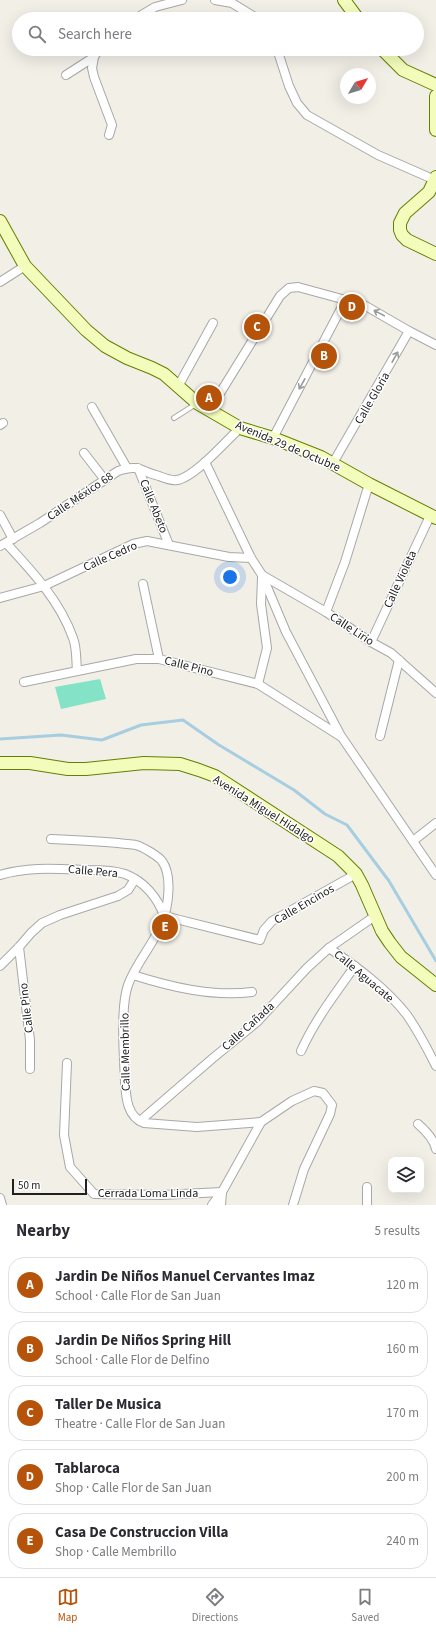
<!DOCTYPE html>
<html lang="en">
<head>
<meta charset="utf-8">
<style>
	:root { --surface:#fff; --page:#f2f2f3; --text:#2b2b33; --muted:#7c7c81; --line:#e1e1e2; --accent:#b45309 }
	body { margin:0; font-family:"Source Sans 3",sans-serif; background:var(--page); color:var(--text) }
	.controls { position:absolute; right:12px; bottom:12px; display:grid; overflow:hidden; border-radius:8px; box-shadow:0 4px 16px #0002 }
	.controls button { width:36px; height:36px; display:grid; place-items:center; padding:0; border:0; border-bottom:1px solid var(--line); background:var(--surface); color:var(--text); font:20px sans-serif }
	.compass { position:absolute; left:340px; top:68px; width:36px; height:36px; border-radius:50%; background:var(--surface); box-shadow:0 4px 16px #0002; rotate:52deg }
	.scale { position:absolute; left:12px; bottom:10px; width:75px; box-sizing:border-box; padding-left:4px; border:2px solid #212121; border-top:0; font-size:11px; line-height:14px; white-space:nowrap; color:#212121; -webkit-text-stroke:3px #fff; paint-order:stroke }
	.you { position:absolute; left:230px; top:577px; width:14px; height:14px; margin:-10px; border:3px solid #fff; border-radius:50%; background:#1a73e8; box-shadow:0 0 0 6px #1a73e833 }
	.badge { display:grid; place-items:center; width:26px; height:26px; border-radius:50%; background:var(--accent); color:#fff; font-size:13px; font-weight:700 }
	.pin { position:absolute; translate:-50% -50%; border:2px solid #fff; box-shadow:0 1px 4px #0006 }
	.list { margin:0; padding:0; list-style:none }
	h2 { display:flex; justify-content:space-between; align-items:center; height:52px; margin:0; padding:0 16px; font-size:17px }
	h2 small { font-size:13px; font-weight:400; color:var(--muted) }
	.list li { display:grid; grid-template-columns:26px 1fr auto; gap:12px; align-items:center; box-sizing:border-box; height:56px; margin:0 8px 8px; padding:0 8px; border:1px solid var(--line); border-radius:16px }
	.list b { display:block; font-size:15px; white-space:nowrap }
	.list p { margin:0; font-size:13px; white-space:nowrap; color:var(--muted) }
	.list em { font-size:13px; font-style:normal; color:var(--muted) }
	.icon { flex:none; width:22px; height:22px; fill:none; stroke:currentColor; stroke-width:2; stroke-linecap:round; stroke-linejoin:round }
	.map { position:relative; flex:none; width:436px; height:1205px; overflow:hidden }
	.search { position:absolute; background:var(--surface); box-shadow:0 4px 16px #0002; left:12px; right:12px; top:12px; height:44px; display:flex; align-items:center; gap:10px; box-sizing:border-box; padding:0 14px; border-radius:22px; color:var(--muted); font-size:15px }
	.sheet { height:372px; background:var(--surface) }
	nav { display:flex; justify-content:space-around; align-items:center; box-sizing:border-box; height:56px; border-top:1px solid var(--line); background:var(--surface); font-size:11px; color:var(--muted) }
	nav a { display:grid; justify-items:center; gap:2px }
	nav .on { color:var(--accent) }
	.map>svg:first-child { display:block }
	.pitch { fill:#84e2c6 }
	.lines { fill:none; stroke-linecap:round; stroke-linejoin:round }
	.stream { stroke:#a7cee0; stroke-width:3 }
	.lane-casing { stroke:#a8a8a8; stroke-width:6 }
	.street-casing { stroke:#a8a8a8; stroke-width:10 }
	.secondary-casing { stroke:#677f01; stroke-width:14 }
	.lane { stroke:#fff; stroke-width:4 }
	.street { stroke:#fff; stroke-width:8 }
	.secondary { stroke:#f3fcbb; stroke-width:12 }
	.oneway { stroke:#9b9b9b }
	.labels { text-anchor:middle; stroke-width:3; stroke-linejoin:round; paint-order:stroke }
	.street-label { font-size:12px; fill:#212121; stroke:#fff }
</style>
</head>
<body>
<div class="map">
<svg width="436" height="1205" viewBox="0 0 436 1205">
	<rect width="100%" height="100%" fill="#f2efe7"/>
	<polygon class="pitch" points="100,679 106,699 61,709 55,687"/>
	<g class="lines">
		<polyline class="stream" points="0,739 61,735 102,740 141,725 183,720 219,745 294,790 325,814 347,825 389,881 436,961"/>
		<g class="lane-casing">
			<polyline id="lane" points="174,418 196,404"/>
		</g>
		<g class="street-casing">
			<g id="street">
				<polyline points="215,0 232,3 258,19"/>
				<polyline points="135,19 155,7 182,0"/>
				<polyline points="277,49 289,86 297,103 307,115 378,155 435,180"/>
				<polyline points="94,57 92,68 94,77 112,125 109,135"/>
				<polyline points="66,75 94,57 99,49"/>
				<polyline points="0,282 25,266"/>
				<polyline points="179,388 181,381 213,323"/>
				<polyline points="92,407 127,468"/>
				<polyline points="209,411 280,296 289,288 298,287 364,305 409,331 436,345"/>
				<polyline points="0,425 3,423"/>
				<polyline points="273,438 346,299"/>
				<polyline points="84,453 105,480"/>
				<polyline points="205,462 251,558 262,575 286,632 341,736 436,875"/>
				<polyline points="333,463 409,331"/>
				<polyline points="138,468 169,545"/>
				<polyline points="0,515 13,539"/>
				<path d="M 6,543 C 32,571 60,601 73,638 C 77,648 76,660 77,671"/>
				<path d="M 0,546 L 40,523 L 118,471 C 140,464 139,471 159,476 C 164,478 171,481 177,480 C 195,477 226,441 240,428"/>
				<polyline points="262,575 326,612 371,642 391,653 436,693"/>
				<polyline points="143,584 159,659"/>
				<polyline points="0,598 44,586 133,544 147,541 229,557 251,558"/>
				<polyline points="326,612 345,562 369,484"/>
				<polyline points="371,642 430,516"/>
				<polyline points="24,682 136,659 159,659 258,684 340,736"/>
				<polyline points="258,684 267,648 261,604 262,578"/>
				<polyline points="380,736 399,660"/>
				<path d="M 51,839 C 74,840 96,841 118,843 C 124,844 131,844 136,845 C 143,847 158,856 162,861 C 173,876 168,908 162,923 C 153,945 136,963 128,985 C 120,1008 124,1056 125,1082 C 126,1097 127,1117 144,1123 L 197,1127 L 261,1122 L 292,1101 L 314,1091 L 323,1093 L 332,1105 L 330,1114 L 304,1169 L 293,1205"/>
				<polyline points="413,841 436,823"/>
				<path d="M 0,875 C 29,866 59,869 89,870 C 101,870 113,870 125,874 C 144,881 158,898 164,916 L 260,940 L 264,930 L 272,921 L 356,874"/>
				<polyline points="19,947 30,1040 30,1069"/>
				<path d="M 329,948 C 357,967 386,988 407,1015 C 418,1031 427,1048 436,1066"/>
				<polyline points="0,966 19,947 31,933 42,923 60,915 118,896 128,890 135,879"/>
				<path d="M 133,975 C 171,987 212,997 252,992"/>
				<path d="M 301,1051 C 315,1020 335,994 355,966"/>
				<polyline points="67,1063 64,1135 70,1167 94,1194 162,1195 222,1192"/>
				<polyline points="140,1121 213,1058 257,1022 307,968 329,948 375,916"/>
				<path d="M 418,1124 C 426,1131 434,1139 436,1149"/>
				<polyline points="367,1187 367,1205"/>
				<polyline points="0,1198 2,1205"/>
				<polyline points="212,1205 222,1192"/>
				<polyline points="221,1205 222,1192 261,1122"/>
			</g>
		</g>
		<g class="secondary-casing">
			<g id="secondary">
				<polyline points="344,0 358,19"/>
				<polyline points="382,49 403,70 436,85"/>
				<polyline points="436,96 436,130"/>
				<polyline points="436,177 429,192 405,213 400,223 400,230 402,235 407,240 436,254"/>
				<polyline points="0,221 25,266 86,330 105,346 127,358 152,368 164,374 197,403 240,428 273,438 321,457 369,484 436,518"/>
				<polyline points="0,763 30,763 68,769 86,769 144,763 180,764 199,770 215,776 338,856 356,874 362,885 382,931 390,943 401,957 436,985"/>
			</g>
		</g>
		<use href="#lane" class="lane"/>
		<use href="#street" class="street"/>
		<use href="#secondary" class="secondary"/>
	</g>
	<defs><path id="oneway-shaft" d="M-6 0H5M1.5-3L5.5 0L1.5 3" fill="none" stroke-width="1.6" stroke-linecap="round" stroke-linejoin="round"/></defs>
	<g class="oneway">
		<use href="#oneway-shaft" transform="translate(379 313) rotate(-152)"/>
		<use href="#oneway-shaft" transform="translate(395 357) rotate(-61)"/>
		<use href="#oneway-shaft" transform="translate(302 384) rotate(119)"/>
	</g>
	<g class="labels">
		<g class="street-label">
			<text transform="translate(372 398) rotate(-60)" y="4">Calle Gloria</text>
			<text transform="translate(288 446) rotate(23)" y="4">Avenida 29 de Octubre</text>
			<text transform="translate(80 496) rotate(-34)" y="4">Calle México 68</text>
			<text transform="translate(154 506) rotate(68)" y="4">Calle Abeto</text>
			<text transform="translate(110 556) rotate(-24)" y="4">Calle Cedro</text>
			<text transform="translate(400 579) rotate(-65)" y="4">Calle Violeta</text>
			<text transform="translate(352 629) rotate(33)" y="4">Calle Lirio</text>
			<text transform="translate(189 666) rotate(14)" y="4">Calle Pino</text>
			<text transform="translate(264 809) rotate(32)" y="4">Avenida Miguel Hidalgo</text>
			<text transform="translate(93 871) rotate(5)" y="4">Calle Pera</text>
			<text transform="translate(304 904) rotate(-30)" y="4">Calle Encinos</text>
			<text transform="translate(364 976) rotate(40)" y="4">Calle Aguacate</text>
			<text transform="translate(26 1008) rotate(-97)" y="4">Calle Pino</text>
			<text transform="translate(248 1026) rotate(-42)" y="4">Calle Cañada</text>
			<text transform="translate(125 1052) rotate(-91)" y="4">Calle Membrillo</text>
			<text x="148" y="1197">Cerrada Loma Linda</text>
		</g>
	</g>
</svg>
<div class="controls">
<button><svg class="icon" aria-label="layers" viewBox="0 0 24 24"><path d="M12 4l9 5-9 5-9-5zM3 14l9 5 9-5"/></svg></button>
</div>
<svg class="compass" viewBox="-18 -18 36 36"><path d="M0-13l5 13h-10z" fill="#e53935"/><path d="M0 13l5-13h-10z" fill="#7c7c81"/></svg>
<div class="scale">50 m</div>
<div class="you"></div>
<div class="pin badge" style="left:209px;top:398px">A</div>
<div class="pin badge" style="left:324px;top:356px">B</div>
<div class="pin badge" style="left:257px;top:327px">C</div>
<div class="pin badge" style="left:352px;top:307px">D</div>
<div class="pin badge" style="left:165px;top:927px">E</div>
<div class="search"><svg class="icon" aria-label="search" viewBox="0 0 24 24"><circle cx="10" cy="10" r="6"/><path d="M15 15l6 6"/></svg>Search here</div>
</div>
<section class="sheet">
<h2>Nearby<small>5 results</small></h2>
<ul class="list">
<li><span class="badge">A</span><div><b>Jardin De Niños Manuel Cervantes Imaz</b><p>School · Calle Flor de San Juan</p></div><em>120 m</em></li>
<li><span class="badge">B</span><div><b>Jardin De Niños Spring Hill</b><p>School · Calle Flor de Delfino</p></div><em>160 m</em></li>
<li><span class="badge">C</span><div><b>Taller De Musica</b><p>Theatre · Calle Flor de San Juan</p></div><em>170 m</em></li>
<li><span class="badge">D</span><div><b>Tablaroca</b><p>Shop · Calle Flor de San Juan</p></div><em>200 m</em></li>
<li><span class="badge">E</span><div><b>Casa De Construccion Villa</b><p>Shop · Calle Membrillo</p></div><em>240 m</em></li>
</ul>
</section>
<nav>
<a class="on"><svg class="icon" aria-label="map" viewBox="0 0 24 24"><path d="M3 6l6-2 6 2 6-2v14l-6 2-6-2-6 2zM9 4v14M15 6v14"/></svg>Map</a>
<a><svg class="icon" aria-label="directions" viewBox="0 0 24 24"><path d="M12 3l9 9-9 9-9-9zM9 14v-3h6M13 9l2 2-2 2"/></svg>Directions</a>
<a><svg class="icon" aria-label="saved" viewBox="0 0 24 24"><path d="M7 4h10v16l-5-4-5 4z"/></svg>Saved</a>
</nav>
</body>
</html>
